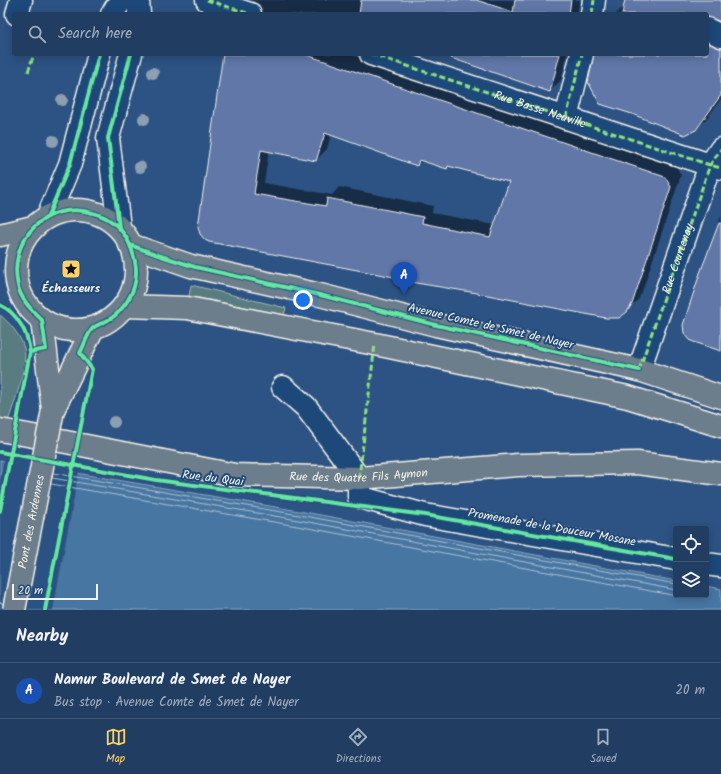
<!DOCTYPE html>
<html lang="en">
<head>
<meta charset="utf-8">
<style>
	:root { --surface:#213e62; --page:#294568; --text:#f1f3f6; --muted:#a2aebe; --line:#3e5777; --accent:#ffd166 }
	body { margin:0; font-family:Kalam,sans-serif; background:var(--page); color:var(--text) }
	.controls { position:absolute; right:12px; bottom:12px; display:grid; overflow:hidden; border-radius:4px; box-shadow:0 2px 10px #0003 }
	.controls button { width:36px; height:36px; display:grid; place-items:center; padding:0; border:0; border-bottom:1px solid var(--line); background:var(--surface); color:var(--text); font:20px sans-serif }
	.scale { position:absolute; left:12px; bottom:10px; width:86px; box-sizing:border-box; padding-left:4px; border:2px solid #f4f1e8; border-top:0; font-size:11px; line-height:14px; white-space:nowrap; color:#f4f1e8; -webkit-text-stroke:3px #1f4a7a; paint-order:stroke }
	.you { position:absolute; left:303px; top:300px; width:14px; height:14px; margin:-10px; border:3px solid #fff; border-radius:50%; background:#1a73e8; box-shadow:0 0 0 6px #1a73e833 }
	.badge { display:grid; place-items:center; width:26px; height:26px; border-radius:50%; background:var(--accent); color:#fff; font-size:13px; font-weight:700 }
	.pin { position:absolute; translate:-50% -33px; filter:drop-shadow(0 1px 2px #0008) }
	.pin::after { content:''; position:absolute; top:21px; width:14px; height:12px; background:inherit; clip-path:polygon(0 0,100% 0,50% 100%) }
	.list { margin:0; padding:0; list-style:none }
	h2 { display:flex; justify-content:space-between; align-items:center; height:52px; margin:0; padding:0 16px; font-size:17px }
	h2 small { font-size:13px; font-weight:400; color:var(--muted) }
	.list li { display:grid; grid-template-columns:26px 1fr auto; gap:12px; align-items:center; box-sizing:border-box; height:56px; padding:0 16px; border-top:1px solid var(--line) }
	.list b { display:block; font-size:15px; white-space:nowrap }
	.list p { margin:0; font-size:13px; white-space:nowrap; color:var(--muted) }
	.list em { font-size:13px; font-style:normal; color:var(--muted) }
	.icon { flex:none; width:22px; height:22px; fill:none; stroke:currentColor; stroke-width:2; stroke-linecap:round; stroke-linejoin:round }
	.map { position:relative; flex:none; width:721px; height:610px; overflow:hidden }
	.search { position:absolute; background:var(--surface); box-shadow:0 2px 10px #0003; left:12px; right:12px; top:12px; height:44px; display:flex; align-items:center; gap:10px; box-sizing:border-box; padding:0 14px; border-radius:4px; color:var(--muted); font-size:15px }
	.sheet { height:108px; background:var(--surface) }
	nav { display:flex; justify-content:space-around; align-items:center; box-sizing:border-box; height:56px; border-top:1px solid var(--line); background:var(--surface); font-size:11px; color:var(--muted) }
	nav a { display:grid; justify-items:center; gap:2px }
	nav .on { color:var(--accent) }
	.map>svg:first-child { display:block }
	.green { fill:#587b80; stroke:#a6b6b4 }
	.water { fill:#4776a3; stroke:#8ca7bf }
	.pier { fill:#2c5383 }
	.shadow { fill:#0007; fill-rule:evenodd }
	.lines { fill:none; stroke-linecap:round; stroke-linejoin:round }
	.shore { stroke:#afc0cc; stroke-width:1 }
	.ferry { stroke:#dadfde; stroke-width:1; stroke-dasharray:5 4; stroke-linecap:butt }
	.building { fill:#6077a8; stroke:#f4f1e8; fill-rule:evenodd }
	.minor-casing { stroke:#f4f1e8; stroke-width:25 }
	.major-casing { stroke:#f4f1e8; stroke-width:25 }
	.minor { stroke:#1f4a7a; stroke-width:22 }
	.major { stroke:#6c7d8c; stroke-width:22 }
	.major-bridge-casing { stroke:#f4f1e8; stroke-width:25; stroke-linecap:butt }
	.major-bridge { stroke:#6c7d8c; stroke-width:22 }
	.quiet { stroke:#91e382; stroke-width:3; stroke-dasharray:6 3; stroke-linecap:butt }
	.cycleway-casing { stroke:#1f4a7a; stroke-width:6 }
	.cycleway { stroke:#66e7a1; stroke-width:4 }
	.tree { fill:#8da0b2 }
	.labels { text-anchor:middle; stroke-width:4; stroke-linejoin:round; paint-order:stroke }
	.street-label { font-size:12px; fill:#f4f1e8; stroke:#1f4a7a }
	.poi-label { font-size:12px; font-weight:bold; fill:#f4f1e8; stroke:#1f4a7a }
</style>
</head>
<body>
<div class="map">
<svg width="721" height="610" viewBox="0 0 721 610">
	<rect width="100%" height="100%" fill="#2c5383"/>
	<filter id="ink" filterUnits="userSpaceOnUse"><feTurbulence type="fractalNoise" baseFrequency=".025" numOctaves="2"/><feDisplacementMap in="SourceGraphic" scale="8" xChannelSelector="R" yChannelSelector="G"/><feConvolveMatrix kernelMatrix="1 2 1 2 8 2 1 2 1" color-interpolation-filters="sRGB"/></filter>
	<g filter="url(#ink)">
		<g class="green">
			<polygon points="191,285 286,308 284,315 189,296"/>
			<path d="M 0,315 C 9,322 21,336 24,348 C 29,365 12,409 6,427 L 0,425 Z"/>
		</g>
		<polygon class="water" points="0,460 299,511 676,581 676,595 706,595 706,586 721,589 721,610 0,610"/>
		<polygon class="pier" points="4,459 79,471 53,610 0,610 0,480"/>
		<g class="shadow">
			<polygon points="250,0 580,0 577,14 263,14 260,5"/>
			<polygon points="626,0 721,0 721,21 707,16 707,14 616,14 624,6"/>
			<polygon points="707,25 721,34 721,99 707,118 696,130 595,54 707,54"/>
			<path d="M 224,54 L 356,54 L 355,56 L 676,166 L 681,175 L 642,292 L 638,300 L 626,311 L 411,279 L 209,241 ZM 331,134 L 417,165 L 422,160 L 447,168 L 450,166 L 510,181 L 495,225 L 432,213 L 433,206 L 339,187 L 332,195 L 264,183 L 269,150 L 316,160 L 327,149 Z"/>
			<polygon points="442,54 567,54 561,80 550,91"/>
			<polygon points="721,216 721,349 685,319"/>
		</g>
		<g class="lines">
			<g class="shore">
				<polyline points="53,473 299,515 676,584"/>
				<polyline points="52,478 298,520 676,590"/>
				<polyline points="51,484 297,526 672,595 679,595"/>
			</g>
			<polyline class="ferry" points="0,602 5,605"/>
		</g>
		<g class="building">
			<polygon points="361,0 476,0 513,12 515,0 571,0 569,14 359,14"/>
			<polygon points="625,0 721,0 721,22 707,17 707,14 622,14"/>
			<polygon points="707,43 721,48 721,95 696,130 685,135 632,114 600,104 588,82 594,54 707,54"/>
			<path d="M 223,54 L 304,54 L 665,177 L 671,187 L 632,304 L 627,312 L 619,318 L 606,318 L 477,293 L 410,282 L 410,280 L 209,242 L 205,240 L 200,234 L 198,227 ZM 325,133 L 417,166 L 419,160 L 447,169 L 448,166 L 509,182 L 490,237 L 422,223 L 423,217 L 327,198 L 326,206 L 254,194 L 261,150 L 316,161 Z"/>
			<polygon points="451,54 560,54 550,92 451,58"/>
			<polygon points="719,223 721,223 721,351 691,341 684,333 683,325 700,273"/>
		</g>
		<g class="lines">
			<g class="minor-casing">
				<g id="minor">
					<polyline points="138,0 139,14"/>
					<polyline points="207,0 250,14"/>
					<polyline points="17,14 21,0"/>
					<polyline points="112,14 121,0"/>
					<polyline points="592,14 594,0"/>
					<polyline points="707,29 721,36"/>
					<path id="s1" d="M 371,54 L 710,165 L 721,168"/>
					<polyline points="566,118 582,54"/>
					<polyline points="48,216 70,164 99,54"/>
					<polyline points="119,227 108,138 131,54"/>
					<polyline points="639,370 710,165 721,149"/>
					<polyline points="283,387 306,407 359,478 359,497 425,515 676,559"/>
					<polyline points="706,564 721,566"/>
				</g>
			</g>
			<g class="major-casing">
				<g id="major">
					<circle cx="76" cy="270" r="60"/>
					<polyline points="0,235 33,227"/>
					<polyline points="130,245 191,266 320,295 436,325 639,370 721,397"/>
					<polyline points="124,306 187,308 375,344 628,397 721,426"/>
					<polyline points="42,320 53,410"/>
					<polyline points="53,410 93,328"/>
					<path id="s2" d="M 0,430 L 66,442 L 235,475 L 359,478 L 518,465 L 637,463 L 721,474"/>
				</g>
			</g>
			<use href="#minor" class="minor"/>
			<use href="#major" class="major"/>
			<g class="major-bridge-casing">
				<g id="major-bridge">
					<path id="s3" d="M 14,610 L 53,410"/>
				</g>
			</g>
			<use href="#major-bridge" class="major-bridge"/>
			<g class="quiet">
				<polyline points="207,0 250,14"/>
				<polyline points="592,14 594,0"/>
				<polyline points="371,54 710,165 721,168"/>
				<polyline points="28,72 34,54"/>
				<polyline points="566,118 582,54"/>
				<path id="s4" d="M 639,370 L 710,165 L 721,149"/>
				<polyline points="359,478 375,344"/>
			</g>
			<g class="cycleway-casing">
				<g id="cycleway">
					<polyline points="48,216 70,164 99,54"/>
					<polyline points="119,227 108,138 131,54"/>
					<polyline points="130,245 158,255 195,267 320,295 436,325 639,370"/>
					<path d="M 0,305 C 18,313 28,334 30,352 L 0,511"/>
					<path d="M 30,352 L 46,349 L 42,320 C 32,311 21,300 18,286 C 7,240 47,199 93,213 C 108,217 117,224 126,237 C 134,252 139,270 134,287 C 130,299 120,314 108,320 C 104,323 95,325 92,329 C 87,335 84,346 80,353 L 92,369 L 45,610"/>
					<polyline points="0,452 156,480 425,515 676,559"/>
				</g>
			</g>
			<use href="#cycleway" class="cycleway"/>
		</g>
		<g class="tree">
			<circle cx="153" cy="73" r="6"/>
			<circle cx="62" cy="100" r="6"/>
			<circle cx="144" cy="119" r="6"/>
			<circle cx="53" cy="141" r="6"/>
			<circle cx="140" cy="167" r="6"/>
			<circle cx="114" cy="422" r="6"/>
		</g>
	</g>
	<defs>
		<g id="sight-square" transform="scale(1)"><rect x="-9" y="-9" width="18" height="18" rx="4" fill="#ffd166" stroke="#1f4a7a"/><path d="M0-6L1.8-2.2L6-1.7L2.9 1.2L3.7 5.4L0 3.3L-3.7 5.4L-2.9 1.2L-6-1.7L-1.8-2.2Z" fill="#111"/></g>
	</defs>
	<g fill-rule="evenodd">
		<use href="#sight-square" x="71" y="269"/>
	</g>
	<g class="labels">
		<g class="street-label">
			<text dy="4" stroke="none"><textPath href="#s1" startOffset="178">Rue Basse Neuville</textPath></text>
			<text dy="4" stroke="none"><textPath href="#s4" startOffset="118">Rue Courtenay</textPath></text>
			<text transform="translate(491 326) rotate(13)" y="4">Avenue Comte de Smet de Nayer</text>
			<text dy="4" stroke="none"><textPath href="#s2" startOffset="363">Rue des Quatre Fils Aymon</textPath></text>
			<text transform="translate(213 478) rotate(7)" y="4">Rue du Quai</text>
			<text dy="4" stroke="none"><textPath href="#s3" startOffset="90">Pont des Ardennes</textPath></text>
			<text transform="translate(552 527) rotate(10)" y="4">Promenade de la Douceur Mosane</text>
		</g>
		<g class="poi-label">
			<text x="71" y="292">Échasseurs</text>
		</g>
	</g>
</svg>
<div class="controls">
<button><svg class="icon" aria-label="locate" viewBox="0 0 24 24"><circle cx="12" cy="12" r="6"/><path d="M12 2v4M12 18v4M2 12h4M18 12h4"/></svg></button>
<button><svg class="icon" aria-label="layers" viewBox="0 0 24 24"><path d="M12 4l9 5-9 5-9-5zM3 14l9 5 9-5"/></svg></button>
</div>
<div class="scale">20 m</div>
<div class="you"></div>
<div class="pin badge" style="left:404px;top:295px;background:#1a4fb4">A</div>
<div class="search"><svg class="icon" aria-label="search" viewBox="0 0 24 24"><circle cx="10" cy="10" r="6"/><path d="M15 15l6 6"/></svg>Search here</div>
</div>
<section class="sheet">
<h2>Nearby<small></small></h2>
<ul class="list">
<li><span class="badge" style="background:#1a4fb4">A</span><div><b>Namur Boulevard de Smet de Nayer</b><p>Bus stop · Avenue Comte de Smet de Nayer</p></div><em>20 m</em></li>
</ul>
</section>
<nav>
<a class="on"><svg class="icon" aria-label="map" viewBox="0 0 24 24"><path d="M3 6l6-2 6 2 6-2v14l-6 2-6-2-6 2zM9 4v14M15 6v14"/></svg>Map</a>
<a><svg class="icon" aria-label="directions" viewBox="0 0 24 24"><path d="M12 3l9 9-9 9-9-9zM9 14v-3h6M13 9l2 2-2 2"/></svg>Directions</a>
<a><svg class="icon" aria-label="saved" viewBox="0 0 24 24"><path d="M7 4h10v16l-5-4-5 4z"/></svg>Saved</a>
</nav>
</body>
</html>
